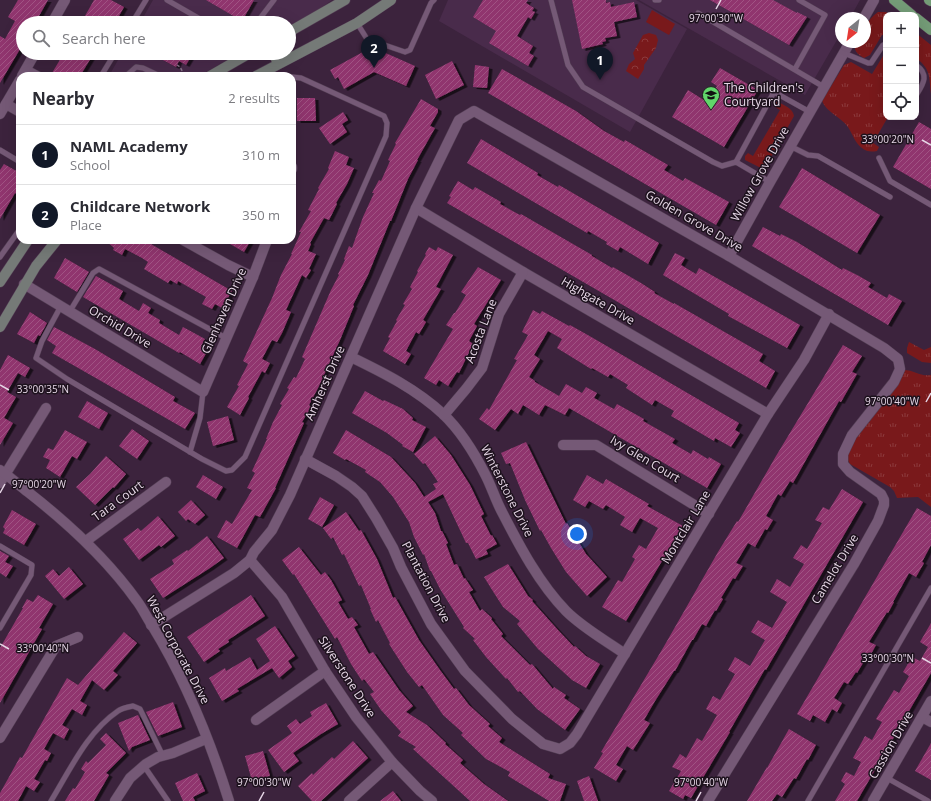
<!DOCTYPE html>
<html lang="en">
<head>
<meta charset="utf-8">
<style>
	:root { --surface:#fff; --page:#f2f2f3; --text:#2b2b33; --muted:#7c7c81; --line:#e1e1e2; --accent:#111827 }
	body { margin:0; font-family:"Open Sans",sans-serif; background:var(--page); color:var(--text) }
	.controls { position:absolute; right:12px; top:12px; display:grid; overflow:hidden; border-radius:8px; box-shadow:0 4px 16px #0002 }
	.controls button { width:36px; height:36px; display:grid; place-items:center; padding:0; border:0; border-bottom:1px solid var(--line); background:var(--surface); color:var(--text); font:20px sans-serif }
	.compass { position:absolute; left:835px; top:12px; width:36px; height:36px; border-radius:50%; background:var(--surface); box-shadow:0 4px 16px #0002; rotate:210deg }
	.you { position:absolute; left:577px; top:534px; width:14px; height:14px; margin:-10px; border:3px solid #fff; border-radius:50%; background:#1a73e8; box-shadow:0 0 0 6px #1a73e833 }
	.badge { display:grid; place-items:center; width:26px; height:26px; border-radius:50%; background:var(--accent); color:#fff; font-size:13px; font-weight:700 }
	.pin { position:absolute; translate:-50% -33px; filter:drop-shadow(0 1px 2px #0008) }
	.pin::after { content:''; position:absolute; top:21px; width:14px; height:12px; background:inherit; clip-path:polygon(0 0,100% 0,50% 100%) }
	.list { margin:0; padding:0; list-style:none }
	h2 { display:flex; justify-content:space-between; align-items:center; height:52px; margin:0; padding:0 16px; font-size:17px }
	h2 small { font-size:13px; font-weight:400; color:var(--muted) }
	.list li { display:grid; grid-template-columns:26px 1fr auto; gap:12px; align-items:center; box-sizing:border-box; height:60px; padding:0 16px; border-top:1px solid var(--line) }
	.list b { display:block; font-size:15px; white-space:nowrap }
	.list p { margin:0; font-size:13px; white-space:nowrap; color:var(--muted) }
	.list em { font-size:13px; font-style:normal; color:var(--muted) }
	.icon { flex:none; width:22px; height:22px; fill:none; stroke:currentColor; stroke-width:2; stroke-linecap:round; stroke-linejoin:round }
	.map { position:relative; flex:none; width:931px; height:801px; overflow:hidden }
	.search { position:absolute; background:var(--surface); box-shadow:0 4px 16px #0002; left:16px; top:16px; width:280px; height:44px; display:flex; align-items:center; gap:10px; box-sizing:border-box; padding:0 14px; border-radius:22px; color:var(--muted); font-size:15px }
	.panel { position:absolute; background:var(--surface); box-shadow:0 4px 16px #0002; left:16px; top:72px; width:280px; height:172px; border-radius:12px }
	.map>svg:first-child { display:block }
	.built { fill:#492b4b }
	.grass { fill:url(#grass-tufts) }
	.park { fill:url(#park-crowns) }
	.pitch { fill:#79191b }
	.building { fill:url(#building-hatch); filter:url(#shadow) }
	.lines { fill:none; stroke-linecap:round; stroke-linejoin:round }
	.service-casing { stroke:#554056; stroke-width:6 }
	.minor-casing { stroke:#554056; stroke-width:11 }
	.tertiary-casing { stroke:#554056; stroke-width:11 }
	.secondary-casing { stroke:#554056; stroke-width:11 }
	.primary-casing { stroke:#554056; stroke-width:11 }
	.path { stroke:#8b768c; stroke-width:1.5; stroke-dasharray:3 2; stroke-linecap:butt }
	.service { stroke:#755976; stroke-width:5 }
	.minor { stroke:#755976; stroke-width:10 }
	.tertiary { stroke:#755976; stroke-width:10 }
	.secondary { stroke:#757a77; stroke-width:10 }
	.primary { stroke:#749c77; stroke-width:10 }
	.ticks { fill:none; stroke:#e6d6e6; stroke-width:1.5 }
	.labels { text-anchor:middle; stroke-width:3; stroke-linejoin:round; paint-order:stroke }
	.poi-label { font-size:12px; fill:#e6d6e6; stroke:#1d121d; text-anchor:start }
	.street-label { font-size:12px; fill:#e6d6e6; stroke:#1d121d }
	.ticks-label { font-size:10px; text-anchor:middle; fill:#e6d6e6; stroke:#1d121d; stroke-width:3; stroke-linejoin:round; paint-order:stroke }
</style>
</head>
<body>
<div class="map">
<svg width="931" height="801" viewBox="0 0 931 801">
	<defs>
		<pattern id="grass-tufts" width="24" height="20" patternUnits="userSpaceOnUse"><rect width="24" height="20" fill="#79191b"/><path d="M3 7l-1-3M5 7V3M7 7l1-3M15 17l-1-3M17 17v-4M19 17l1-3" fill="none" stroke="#8c3a3c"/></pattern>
		<pattern id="park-crowns" width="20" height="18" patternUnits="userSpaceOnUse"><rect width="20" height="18" fill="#79191b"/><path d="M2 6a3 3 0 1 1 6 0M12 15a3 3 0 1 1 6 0" fill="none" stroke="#8c3a3c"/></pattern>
		<pattern id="building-hatch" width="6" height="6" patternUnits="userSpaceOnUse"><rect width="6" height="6" fill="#90356e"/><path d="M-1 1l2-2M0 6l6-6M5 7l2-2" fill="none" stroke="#a05283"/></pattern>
		<filter id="shadow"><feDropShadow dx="3.5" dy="2" stdDeviation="0" flood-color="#0009"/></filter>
	</defs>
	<rect width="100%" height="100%" fill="#3c233d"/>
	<g class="built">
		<polygon points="153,0 332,0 321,8 289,26 289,23 140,23"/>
		<polygon points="448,0 636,0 687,29 630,132 439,21"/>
		<polygon points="639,0 860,0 850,18 841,18 841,33 805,95"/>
		<polygon points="122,53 239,53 199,76 109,76"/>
	</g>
	<g class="grass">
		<path d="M 878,12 L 886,12 L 890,15 L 886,15 L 886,37 L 883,35 L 882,35 L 870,55 L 864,58 C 857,54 852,50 857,42 L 865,42 C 865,27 865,22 878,12 Z"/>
		<path d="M 916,33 L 931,45 L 931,94 C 929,77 931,69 916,58 Z"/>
		<path d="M 886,54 L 886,117 L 888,117 L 873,143 L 879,147 L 877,151 C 871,152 867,152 862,148 C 855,143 853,135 848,127 C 841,117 827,113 822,101 L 844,65 L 851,62 L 872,74 L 883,56 Z"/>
		<path d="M 777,101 C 783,105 793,108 794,116 L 766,166 L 763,168 L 759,167 L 745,160 L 745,156 L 748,153 L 753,156 L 780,110 L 775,107 L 775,104 Z"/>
		<polygon points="909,342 924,350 931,347 931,363 922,362 907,353 907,348"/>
		<path d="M 904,370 C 914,370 921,377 931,375 L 931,507 L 918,497 L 897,498 L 894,491 L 890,487 L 850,464 C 845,457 848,451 851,444 Z"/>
	</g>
	<polygon class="park" points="649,33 656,35 658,40 656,48 644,65 644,69 638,79 626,71 629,64 635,59 633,53 643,35"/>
	<polygon class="pitch" points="652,10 675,24 669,35 646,22"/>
	<g class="building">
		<polygon points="18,0 48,0 35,23 23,23 23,44 0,83 0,36 5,39 15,21 8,17"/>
		<polygon points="94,0 111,0 124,7 115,23 81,23"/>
		<polygon points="206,0 254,0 242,21"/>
		<polygon points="483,0 528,0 526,3 534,8 532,11 535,12 531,19 528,17 517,36 533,46 529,53 534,56 528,66 489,43 496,31 473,17"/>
		<polygon points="572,0 606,0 606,3 610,2 611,7 634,2 637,17 614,22 617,36 605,38 606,41 602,42 603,44 582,49"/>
		<polygon points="710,0 773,0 797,13 797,12 807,17 789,45"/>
		<polygon points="372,47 415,66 406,86 374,72 344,89 338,77 335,79 330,70"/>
		<polygon points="64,53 94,53 80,76 57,76 52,73"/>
		<polygon points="164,53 193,53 186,65 179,61 176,67 161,59"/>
		<polygon points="452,61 464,85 436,99 425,75"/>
		<polygon points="475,65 489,67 487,88 473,87"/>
		<polygon points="720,68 758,90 724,147 672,117 688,90 707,102 717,86 711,82"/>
		<polygon points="502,69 576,111 604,131 624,142 625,140 668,165 664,170 683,181 685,178 729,202 716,225 488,93"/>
		<polygon points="297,98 315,98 316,121 297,121"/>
		<polygon points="421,99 438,109 438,112 430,126 435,128 417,160 418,160 408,179 391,221 390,221 368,275 353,305 354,306 340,340 318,388 309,405 311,407 302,422 304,423 275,488 276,488 260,517 255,515 237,548 217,537 226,520 232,524 252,490 247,488 255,473 252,471 267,439 266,439 273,422 282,405 280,404 289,389 287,388 294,377 296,378 305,359 302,357 331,290 339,275 338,274 345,260 344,259 349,246 352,248 363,217 374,193 372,193 379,180 381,181 390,161 388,160 396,144 395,143"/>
		<polygon points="343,112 348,120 342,124 347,132 330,144 319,128"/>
		<polygon points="919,122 931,129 931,189 893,167"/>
		<polygon points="481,139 538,173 537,175 558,187 559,185 659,243 648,264 620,247 618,251 606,244 607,242 588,231 587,233 467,163"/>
		<polygon points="335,151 349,157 346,165 354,168 347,184 336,203 337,204 329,220 324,218 310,243 311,244 308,251 316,254 309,269 311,270 306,278 302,275 286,310 291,312 282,333 277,342 272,340 262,359 270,363 265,373 262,371 248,397 249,398 240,415 227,407 239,386 237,385 248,364 243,361 272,298 281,275 292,254 291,254 301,232 299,232 311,211 308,210 319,189 318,188 329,169 328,168"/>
		<polygon points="4,164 20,173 20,196 15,193 0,219 0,170"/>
		<polygon points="802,168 880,215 857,253 779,207"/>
		<polygon points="458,181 473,190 475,187 501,202 500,204 520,215 521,214 592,255 592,256 612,268 613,267 641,283 655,292 654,293 674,304 674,303 763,354 759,361 775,371 766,388 447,203 451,197 449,196"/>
		<polygon points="763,227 780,236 781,234 797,242 842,270 843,268 859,276 871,283 868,287 887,298 889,294 902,301 888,325 752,246"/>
		<polygon points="105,240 144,240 232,291 222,308 215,304 212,309 202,304 206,297 178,281 177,284 170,280 168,283 144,269 148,262 142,258 125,249 122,255 113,250 114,248"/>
		<polygon points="223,240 251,240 244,252"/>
		<polygon points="429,247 436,251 438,247 453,255 436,287 441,289 423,320 426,322 419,334 416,332 406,351 411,354 405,364 383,351 390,338 388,337 397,321 396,320 405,305 403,304 412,289 410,287 418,272 417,271 426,255 425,254"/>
		<polygon points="675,253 685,258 681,265 696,274 699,268 800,325 787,348 728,316 729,314 663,275"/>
		<polygon points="65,258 89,272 77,292 54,278"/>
		<polygon points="478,267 501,280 474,324 477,326 469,341 473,344 459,373 457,372 448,386 439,380 436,385 424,378 453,329 446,325 454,313 455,313 466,295 461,292"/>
		<polygon points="96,276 123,291 119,299 139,311 143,303 151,308 148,313 160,320 159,323 179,335 183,327 205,339 201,346 208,350 200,364 180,352 179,353 83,297"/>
		<polygon points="533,310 540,314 542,311 569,326 570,325 593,338 739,423 735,430 740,433 731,447 715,438 714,441 671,416 674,411 655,400 652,405 626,388 628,385 610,374 608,377 592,368 591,369 557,348 562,339 548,331 534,355 540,359 529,377 535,381 535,382 559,396 566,384 582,393 586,387 597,393 594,398 614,409 617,404 644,419 643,421 675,439 672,443 691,454 693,450 708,459 709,457 721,464 707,488 569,408 565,415 545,405 539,415 523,405 518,414 511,409 495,430 479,419 487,408 489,410 517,360 514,359 528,335 522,332"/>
		<polygon points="30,312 47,323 40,336 38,335 34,343 17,334"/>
		<polygon points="54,327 95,349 175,397 173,401 195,413 185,429 52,353 56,346 47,340"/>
		<polygon points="843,345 862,356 852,372 857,374 841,402 839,401 793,483 790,481 781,496 778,494 766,516 773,520 767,530 765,529 755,547 748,543 736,563 743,566 735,579 733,578 721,598 723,599 716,611 715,610 706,626 702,624 693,640 692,640 675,671 674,671 655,701 644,720 650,723 633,750 627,746 616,765 623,769 616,781 594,768 603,753 601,752 663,648 718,552 737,521 738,522 776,456"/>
		<polygon points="8,355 30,368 25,377 18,373 7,392 16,397 4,418 13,423 0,445 0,370"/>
		<polygon points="365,391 383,401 384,400 403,409 413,418 412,420 426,427 413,452 402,446 403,445 387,433 352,413"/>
		<polygon points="87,401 108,413 99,429 78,417"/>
		<polygon points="228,416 234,440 213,446 207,422"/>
		<polygon points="132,429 149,441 137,459 119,446"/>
		<polygon points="65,430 87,442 77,459 72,456 60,477 46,468 50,460 43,457 48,448 53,450"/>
		<polygon points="346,430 391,457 415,483 424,497 436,489 433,484 438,482 425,463 423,464 414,454 435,436 451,455 470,485 484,514 481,516 491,536 492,535 497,544 486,550 488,554 476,559 468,543 466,543 443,494 428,502 435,513 441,531 442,531 448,543 446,544 454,565 457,564 464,579 465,578 473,590 469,592 480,611 482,609 492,618 491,619 503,634 501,636 530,665 532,664 553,689 554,687 566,695 564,698 580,709 565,730 537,709 520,691 518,692 507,678 506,679 486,657 473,640 475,639 463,628 464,627 440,589 431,571 430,571 424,554 423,555 414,537 409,522 393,497 380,482 365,472 366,470 346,459 345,460 333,453"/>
		<polygon points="526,442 566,524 567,523 586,554 607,577 587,596 566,572 551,548 541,530 540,531 525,500 510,463 506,464 501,453"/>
		<polygon points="106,456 126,474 114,488 113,487 95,505 76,487 90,474"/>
		<polygon points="203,475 223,487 216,499 196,487"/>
		<polygon points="587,475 603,484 606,479 649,504 647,506 683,526 626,621 602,607 618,580 622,582 635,559 632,557 639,545 646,549 658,528 640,518 632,532 620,525 625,517 606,505 603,509 589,501 585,507 573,500"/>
		<polygon points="842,489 863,502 766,670 765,669 729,732 730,732 691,798 685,795 683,799 669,791 681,771 672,767 680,754 686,758 697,738 702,741 717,715 706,709 713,696 720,700 735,674 728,670 735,657 750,666 765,640 751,632 758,620 772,628 787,602 770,592 777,579 790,587 804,564 793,558 801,545 807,549 822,523 815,520 823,507 829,510"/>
		<polygon points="320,497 334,505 322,527 308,519"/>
		<polygon points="191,500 205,515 195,524 188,519 186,521 178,512"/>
		<polygon points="917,508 931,516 931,545 922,562 924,563 916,577 909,573 893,602 894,602 888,613 887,612 869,642 876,645 871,654 869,653 857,673 856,672 848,684 844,682 834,698 842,703 837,712 832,709 825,722 813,715 810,721 797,714"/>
		<polygon points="12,510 36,524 24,545 3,533 5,529 3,527"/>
		<polygon points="346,512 359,531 361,530 377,559 393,598 395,597 419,640 440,670 454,689 456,688 469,705 490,724 488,726 502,738 499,742 550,774 548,778 566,784 560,801 549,801 508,776 510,772 486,759 461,735 463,733 443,715 422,685 419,687 407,672 389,644 390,643 378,620 376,622 370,609 371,609 361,585 359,586 344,554 342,555 333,537 331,539 323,528"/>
		<polygon points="158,516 175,536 161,547 159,545 139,560 123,539 138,528 141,531"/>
		<polygon points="207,536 224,558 210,568 163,598 150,579 174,564 172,560 187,550 188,551"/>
		<polygon points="299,547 321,575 325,572 331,580 342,600 338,602 348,619 352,617 358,625 354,627 369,654 373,652 399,690 413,706 406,712 427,725 446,743 445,744 463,760 460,763 484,784 508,801 470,801 413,749 416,747 398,736 401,732 381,710 370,694 374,692 364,679 362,681 351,664 337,637 335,639 294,574 293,575 282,560"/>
		<polygon points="0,551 9,556 5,562 13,566 6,577 0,573"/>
		<polygon points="508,564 528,596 533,600 532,601 558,630 574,647 575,646 586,656 600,664 586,688 572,680 538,649 517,624 520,621 503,607 494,593 484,577"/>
		<polygon points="69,567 83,584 64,599 45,576 53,569 59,576"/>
		<polygon points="38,595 53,604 39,628 42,629 0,703 0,648 23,608 22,608 27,599 33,602"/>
		<polygon points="251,595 265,616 228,640 229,642 218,649 220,651 204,662 187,637"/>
		<polygon points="931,623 931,673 857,801 835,801 845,784 841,781 846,772 854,776 861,762 853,758 865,736 872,740 882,722 876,719 894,690 899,693 909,676 903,672 912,657 920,661 928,647 920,642"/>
		<polygon points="275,626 295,656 288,661 292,667 279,678 272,668 237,689 239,691 222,701 209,678 225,668 226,671 250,657 257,670 270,661 256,639"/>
		<polygon points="124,632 137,643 113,671 118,675 104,690 92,680 80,701 87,705 82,715 72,709 62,725 69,729 64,739 53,733 44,749 51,753 47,761 45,760 34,779 40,782 34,791 26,786 18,801 0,801 0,793 9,777 20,757 22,758 67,678 78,685"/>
		<polygon points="173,702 182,727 158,736 146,712"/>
		<polygon points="326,703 338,724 321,734 293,753 299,761 284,772 268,750 292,733 287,726 296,719 300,724 312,716 310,712"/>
		<polygon points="138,715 150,740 132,747 129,751 118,723"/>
		<polygon points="789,729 816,745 808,760 807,759 796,779 794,778 782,797 777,794 772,801 747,801 767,767 767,768"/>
		<polygon points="106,733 126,753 106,773 109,775 94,801 65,801 73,788 75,789 85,772 81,769 86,761 88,763 106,745 100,739"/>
		<polygon points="353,741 368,758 321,801 312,801 298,786 312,773 313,775 332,757 334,759"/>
		<polygon points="931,743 931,780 915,771"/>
		<polygon points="263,751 270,776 252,781 245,756"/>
		<polygon points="197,773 205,791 193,797 195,801 183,801 175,783"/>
		<polygon points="589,776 598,801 584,801 577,781"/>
		<polygon points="393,791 401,801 380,801"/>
	</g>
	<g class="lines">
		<g class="service-casing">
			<g id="service">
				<polyline points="167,0 207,23"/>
				<polyline points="551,0 568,65 583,87 713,162 722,166 736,162 770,182"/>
				<polyline points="655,0 659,0"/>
				<polyline points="698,13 824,87"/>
				<polyline points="132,23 146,0"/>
				<polyline points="254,23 258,21 274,0"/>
				<polyline points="357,23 367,39 405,52 410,50 431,3 434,0"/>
				<polyline points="844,53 868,63 871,63 883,45 886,44"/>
				<path d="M 916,65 C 929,74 924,83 917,94"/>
				<polyline points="27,68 42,76"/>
				<polyline points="795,69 825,15 799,0"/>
				<polyline points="101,76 115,53"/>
				<polyline points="126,76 136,67 143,68 160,76"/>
				<polyline points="790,146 808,155 818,156 890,197"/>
				<polyline points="0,150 20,162"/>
				<polyline points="879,158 890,181 931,205"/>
				<polyline points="736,162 774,92 810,112"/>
				<polyline points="0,257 20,229"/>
				<polyline points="61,306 42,341 36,358 67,379 202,459 226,471 232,470 245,457 386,136 387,123 384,116 301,78 292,77"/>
				<polyline points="70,311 93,273 99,269 226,338"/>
				<polyline points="190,452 200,418 203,392"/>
				<polyline points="0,546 32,565 31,575 0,628"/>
				<polyline points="144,766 168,801"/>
				<polyline points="887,778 928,801"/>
				<path d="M 51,801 C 70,770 87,732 118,711 C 122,708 128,707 133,706 L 140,709 L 163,756"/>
				<polyline points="808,801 931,588"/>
			</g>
		</g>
		<g class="minor-casing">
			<g id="minor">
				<polyline points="864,18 874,0"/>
				<polyline points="52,23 65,0"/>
				<polyline points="22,76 35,53"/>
				<polyline points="6,104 20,112"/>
				<polyline points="0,114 20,80"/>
				<polyline points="292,167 292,169"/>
				<polyline points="416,208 523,272 768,414"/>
				<polyline points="183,240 228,265 253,277"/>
				<polyline points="729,256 770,182 850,42"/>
				<polyline points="24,284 203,392 253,277 267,240"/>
				<path d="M 351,357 C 384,373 416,389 443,414 C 461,431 475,454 486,476 C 492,488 496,501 502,512 C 520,547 539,583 566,611 C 583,628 605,640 625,654"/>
				<polyline points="444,415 466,389 482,368 499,314 523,272"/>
				<polyline points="563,445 596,445 709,514"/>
				<polyline points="305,459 336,476 352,487 362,496 376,518 393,548 401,567 431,624 465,671 512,719 543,744 560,749 570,743 577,734 768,414 804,360 829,314"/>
				<polyline points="0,483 46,408"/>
				<polyline points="86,541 166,482"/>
				<polyline points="250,560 282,597 325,671 356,717 392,762 420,791 432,801"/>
				<polyline points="151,625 234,573 250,560 254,552 272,530 290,495 416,208 459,120 474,111 729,256 884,348 898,359 900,369 894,382 852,435 843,454 843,464 850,472 881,494 884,500 884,505 878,521 854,564 708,801"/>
				<polyline points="922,717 931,722"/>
				<polyline points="256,720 325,671"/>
				<polyline points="0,738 56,646 78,637"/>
				<polyline points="115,801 130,778 146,764 158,757 173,753 206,739"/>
				<polyline points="349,801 392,762"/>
				<polyline points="873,801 931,701"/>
			</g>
		</g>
		<g class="tertiary-casing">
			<path id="tertiary" d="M 0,470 C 10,477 19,485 28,492 C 69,524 107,559 137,601 C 143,609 147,618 153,627 C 186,681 210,740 229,801"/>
		</g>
		<g class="secondary-casing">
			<g id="secondary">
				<polyline points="289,32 345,0"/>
				<polyline points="273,53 278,63"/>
				<polyline points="210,76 250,53"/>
				<polyline points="256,76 357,23 391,0"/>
				<polyline points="0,282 28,240"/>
				<polyline points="0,327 36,266 57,240"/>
			</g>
		</g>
		<g class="primary-casing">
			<g id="primary">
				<polyline points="894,0 912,15"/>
				<polyline points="929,0 931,1"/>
				<polyline points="916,18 931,30"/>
			</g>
		</g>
		<polyline class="path" points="177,65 180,67 185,76"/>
		<use href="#service" class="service"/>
		<use href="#minor" class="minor"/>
		<use href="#tertiary" class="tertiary"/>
		<use href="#secondary" class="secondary"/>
		<use href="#primary" class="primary"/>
	</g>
	<path class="ticks" d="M 716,9 L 721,0M 922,140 L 931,145M 0,385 L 9,390M 926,402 L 931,393M 0,493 L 5,484M 0,644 L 9,649M 922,658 L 931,663M 259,801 L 264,792M 696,801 L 701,792"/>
	<defs>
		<g id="school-pin" transform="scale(0.9)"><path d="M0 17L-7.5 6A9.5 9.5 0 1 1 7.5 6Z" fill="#61d56a" stroke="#1d121d"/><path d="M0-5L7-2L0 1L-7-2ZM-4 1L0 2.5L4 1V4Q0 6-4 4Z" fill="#111"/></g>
	</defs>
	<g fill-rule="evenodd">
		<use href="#school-pin" x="711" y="95"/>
	</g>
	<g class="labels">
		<g class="poi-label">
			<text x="724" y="92">The Children's<tspan x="724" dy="14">Courtyard</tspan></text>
		</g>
		<g class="street-label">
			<text transform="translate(760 174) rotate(-61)" y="4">Willow Grove Drive</text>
			<text transform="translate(694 221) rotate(30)" y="4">Golden Grove Drive</text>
			<text transform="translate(598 301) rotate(30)" y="4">Highgate Drive</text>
			<text transform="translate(224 311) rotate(-66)" y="4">Glenhaven Drive</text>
			<text transform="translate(120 327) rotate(31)" y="4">Orchid Drive</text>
			<text transform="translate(481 331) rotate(-69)" y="4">Acosta Lane</text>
			<text transform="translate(325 383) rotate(-66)" y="4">Amherst Drive</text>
			<text transform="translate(645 459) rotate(31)" y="4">Ivy Glen Court</text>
			<text transform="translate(507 491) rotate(63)" y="4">Winterstone Drive</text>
			<text transform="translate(118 501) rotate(-36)" y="4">Tara Court</text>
			<text transform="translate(686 527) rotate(-59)" y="4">Montclair Lane</text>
			<text transform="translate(835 569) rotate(-59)" y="4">Camelot Drive</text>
			<text transform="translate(426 582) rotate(62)" y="4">Plantation Drive</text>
			<text transform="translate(178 650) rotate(62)" y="4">West Corporate Drive</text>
			<text transform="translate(347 677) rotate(57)" y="4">Silverstone Drive</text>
			<text transform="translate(891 745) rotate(-60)" y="4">Cassion Drive</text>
		</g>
	</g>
	<g class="ticks-label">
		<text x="716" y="22">97°00'30"W</text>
		<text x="888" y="143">33°00'20"N</text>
		<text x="43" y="393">33°00'35"N</text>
		<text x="892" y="405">97°00'40"W</text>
		<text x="39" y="488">97°00'20"W</text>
		<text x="43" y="652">33°00'40"N</text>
		<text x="888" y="662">33°00'30"N</text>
		<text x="264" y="786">97°00'30"W</text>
		<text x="701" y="786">97°00'40"W</text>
	</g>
</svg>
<div class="controls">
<button>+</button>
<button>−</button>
<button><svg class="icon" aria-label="locate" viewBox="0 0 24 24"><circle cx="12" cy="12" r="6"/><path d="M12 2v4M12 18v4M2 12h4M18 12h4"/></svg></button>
</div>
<svg class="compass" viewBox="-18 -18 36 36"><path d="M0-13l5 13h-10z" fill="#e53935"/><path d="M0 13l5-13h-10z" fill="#7c7c81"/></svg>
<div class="you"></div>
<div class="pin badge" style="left:600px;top:80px">1</div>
<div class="pin badge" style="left:374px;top:68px">2</div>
<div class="search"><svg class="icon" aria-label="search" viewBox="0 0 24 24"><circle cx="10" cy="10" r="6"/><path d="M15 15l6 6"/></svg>Search here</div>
<section class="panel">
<h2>Nearby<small>2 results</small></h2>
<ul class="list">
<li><span class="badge">1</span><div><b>NAML Academy</b><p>School</p></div><em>310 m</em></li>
<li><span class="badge">2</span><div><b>Childcare Network</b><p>Place</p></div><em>350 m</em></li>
</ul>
</section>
</div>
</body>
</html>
